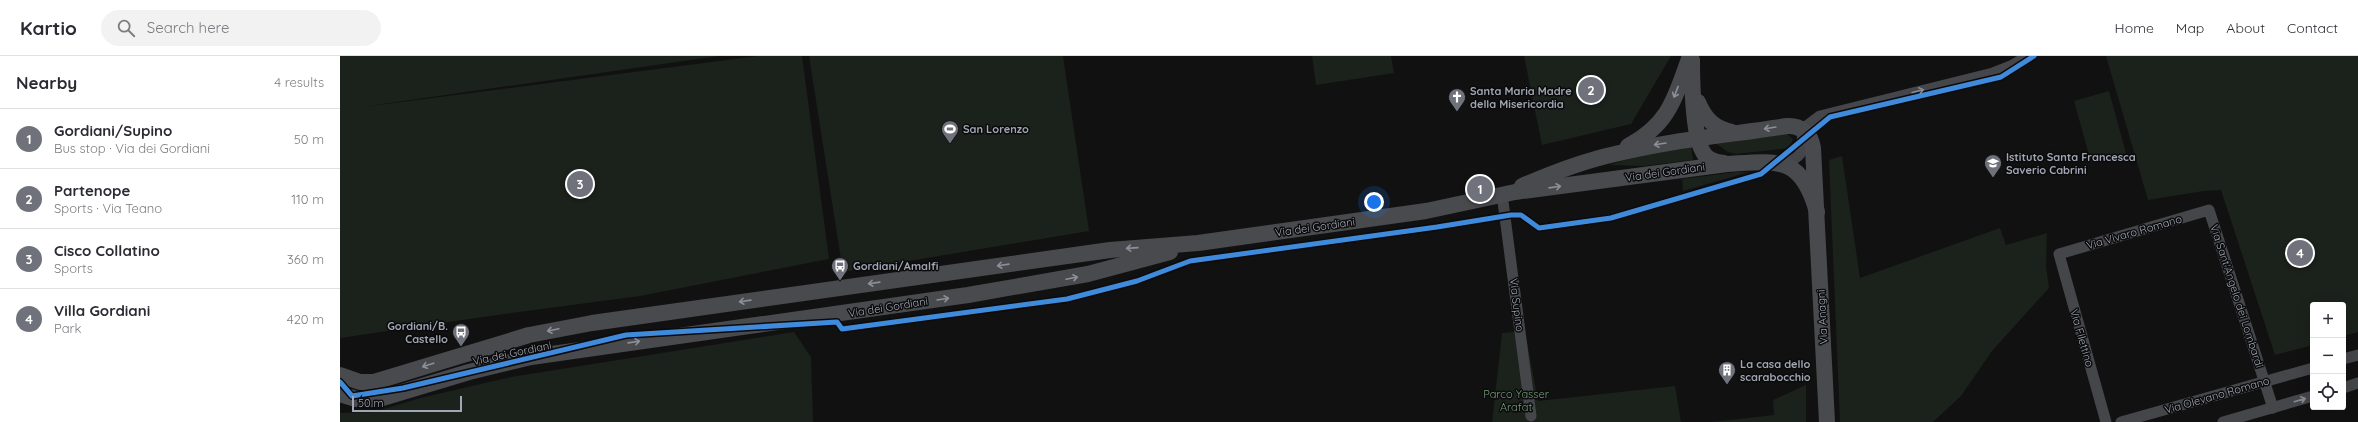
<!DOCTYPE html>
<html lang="en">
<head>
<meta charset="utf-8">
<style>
	:root { --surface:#fff; --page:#f2f2f3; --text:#2b2b33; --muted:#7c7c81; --line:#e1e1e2; --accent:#6f727a }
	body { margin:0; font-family:Quicksand,sans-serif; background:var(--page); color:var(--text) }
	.controls { position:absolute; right:12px; bottom:12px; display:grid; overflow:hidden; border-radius:4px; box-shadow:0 4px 16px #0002 }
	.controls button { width:36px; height:36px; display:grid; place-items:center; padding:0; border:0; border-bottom:1px solid var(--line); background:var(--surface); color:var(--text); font:20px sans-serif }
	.scale { position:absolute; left:12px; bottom:10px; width:110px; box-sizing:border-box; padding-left:4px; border:2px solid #a1a7b2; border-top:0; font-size:11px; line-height:14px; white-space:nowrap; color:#a1a7b2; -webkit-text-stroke:3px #0b0b0d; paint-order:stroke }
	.you { position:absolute; left:1034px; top:146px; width:14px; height:14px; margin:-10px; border:3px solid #fff; border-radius:50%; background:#1a73e8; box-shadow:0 0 0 6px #1a73e833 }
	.badge { display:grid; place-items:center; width:26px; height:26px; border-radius:50%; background:var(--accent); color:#fff; font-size:13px; font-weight:700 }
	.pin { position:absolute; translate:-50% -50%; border:2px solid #fff; box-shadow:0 1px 4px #0006 }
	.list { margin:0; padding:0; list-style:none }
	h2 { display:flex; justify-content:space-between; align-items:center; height:52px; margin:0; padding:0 16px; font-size:17px }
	h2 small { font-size:13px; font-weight:400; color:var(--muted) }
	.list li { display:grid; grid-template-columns:26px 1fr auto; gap:12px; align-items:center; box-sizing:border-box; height:60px; padding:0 16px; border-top:1px solid var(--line) }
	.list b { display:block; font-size:15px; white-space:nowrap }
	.list p { margin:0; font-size:13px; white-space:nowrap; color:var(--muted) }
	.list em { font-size:13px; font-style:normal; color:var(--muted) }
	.icon { flex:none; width:22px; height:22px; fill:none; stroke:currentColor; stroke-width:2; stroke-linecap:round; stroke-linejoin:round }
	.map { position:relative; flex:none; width:2018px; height:366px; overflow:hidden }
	header { display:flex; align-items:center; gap:24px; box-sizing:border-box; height:56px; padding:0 20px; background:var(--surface); border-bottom:1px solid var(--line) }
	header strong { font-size:19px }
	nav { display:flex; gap:22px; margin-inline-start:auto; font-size:14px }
	.search { width:280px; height:36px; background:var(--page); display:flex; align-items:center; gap:10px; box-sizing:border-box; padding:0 14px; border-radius:22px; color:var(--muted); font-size:15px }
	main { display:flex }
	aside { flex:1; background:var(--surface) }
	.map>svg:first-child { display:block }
	.green { fill:#1b211b }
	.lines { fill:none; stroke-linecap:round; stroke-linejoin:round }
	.street { stroke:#45464a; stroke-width:11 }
	.secondary { stroke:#494a4e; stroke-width:16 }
	.cycleway-casing { stroke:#0b0b0d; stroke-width:8 }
	.cycleway { stroke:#408adc; stroke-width:5 }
	.oneway { stroke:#858a93 }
	.oneway2 { stroke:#8b9099 }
	.labels { text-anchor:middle; stroke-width:3; stroke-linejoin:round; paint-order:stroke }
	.poi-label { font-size:11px; font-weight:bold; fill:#a1a7b2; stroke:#0b0b0d; text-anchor:start }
	.street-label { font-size:11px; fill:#a1a7b2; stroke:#0b0b0d }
	.park-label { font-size:11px; fill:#789e79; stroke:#0b0b0d }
</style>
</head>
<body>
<header>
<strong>Kartio</strong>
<div class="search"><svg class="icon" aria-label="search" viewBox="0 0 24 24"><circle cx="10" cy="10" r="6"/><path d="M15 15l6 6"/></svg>Search here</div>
<nav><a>Home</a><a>Map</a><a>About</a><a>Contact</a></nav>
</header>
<main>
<aside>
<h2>Nearby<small>4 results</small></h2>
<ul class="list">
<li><span class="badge">1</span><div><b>Gordiani/Supino</b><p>Bus stop · Via dei Gordiani</p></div><em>50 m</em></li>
<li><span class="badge">2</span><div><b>Partenope</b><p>Sports · Via Teano</p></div><em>110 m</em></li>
<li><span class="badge">3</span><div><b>Cisco Collatino</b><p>Sports</p></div><em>360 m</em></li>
<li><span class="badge">4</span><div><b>Villa Gordiani</b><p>Park</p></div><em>420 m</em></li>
</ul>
</aside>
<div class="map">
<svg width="2018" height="366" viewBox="0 0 2018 366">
	<rect width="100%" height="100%" fill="#111"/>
	<g class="green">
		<polygon points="0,0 379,0 22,51 418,0 462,0 489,203 300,240 150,260 0,282"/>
		<polygon points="469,0 723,0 749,175 503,216"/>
		<polygon points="972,0 1051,0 1054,17 976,29"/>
		<polygon points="1184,0 1331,0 1291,68 1202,89"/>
		<polygon points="1766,0 2018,0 2018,276 2003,280 2003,249 1973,249 1973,289 1935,299 1881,134 1864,135 1808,144"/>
		<polygon points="1769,35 1786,97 1751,106 1734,45"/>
		<polygon points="1447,78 1453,83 1449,92 1396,98 1388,96 1375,87"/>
		<polygon points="1351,90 1353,104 1303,110 1270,109 1310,96"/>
		<polygon points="1502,100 1520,222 1660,172 1666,189 1707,177 1706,210 1709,232 1652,295 1621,340 1593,366 1500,366 1489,104"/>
		<polygon points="1397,116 1409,116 1343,135 1342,123"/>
		<polygon points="1185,275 1198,345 1335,330 1341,366 1152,366 1162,277"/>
		<polygon points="454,276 471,301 473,366 0,366 0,357 34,356 80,342 171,321"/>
		<polygon points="1466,329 1466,366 1372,366 1434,359 1433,344"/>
	</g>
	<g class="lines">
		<g class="street">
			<path d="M 1444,108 C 1471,97 1458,91 1464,72 L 1480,60 L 1653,17 L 1671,10 L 1688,0"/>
			<polyline points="1162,138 1191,360"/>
			<polyline points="2003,303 2018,299"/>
			<polyline points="2003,332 2018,327"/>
			<polyline points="1766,366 1719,198 1869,154 1933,352"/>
			<polyline points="1781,366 1973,312"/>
			<polyline points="1883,366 1973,340"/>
		</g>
		<g class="secondary">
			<path d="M 1352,4 C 1352,24 1353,80 1363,96 C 1367,104 1376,106 1384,107"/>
			<path d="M 1358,46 C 1365,63 1374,72 1392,76"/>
			<path d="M 1288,90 C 1330,68 1335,41 1350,0"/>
			<path d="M 1182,130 C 1212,117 1243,105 1275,98 C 1331,84 1389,79 1447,70 C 1461,69 1471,78 1473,92 L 1487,366"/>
			<path d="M 0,319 L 20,326 L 34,326 L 189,279 L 252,267 L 770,194 L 858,187 L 1086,155 L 1175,136 L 1387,108 C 1438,105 1461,99 1477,156"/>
			<polyline points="0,338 16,343 39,343 129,316 191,301 628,239 748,218 830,196"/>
		</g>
		<g class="cycleway-casing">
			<polyline id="cycleway" points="0,326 12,340 63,332 286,279 497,266 502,273 727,243 797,225 850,205 1097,171 1171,159 1181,159 1199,172 1271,162 1421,118 1490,61 1661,21 1694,0"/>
		</g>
		<use href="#cycleway" class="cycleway"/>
	</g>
	<defs><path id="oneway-shaft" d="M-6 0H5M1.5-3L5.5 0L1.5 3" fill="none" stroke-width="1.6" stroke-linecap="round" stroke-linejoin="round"/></defs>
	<g class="oneway">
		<use href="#oneway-shaft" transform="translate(1578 35) rotate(-14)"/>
		<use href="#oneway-shaft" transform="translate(1960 344) rotate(-16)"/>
	</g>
	<g class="oneway2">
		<use href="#oneway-shaft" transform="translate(1336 36) rotate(111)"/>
		<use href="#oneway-shaft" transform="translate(1430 72) rotate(171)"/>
		<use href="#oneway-shaft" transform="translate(1320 88) rotate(171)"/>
		<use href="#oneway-shaft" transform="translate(1215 131) rotate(-8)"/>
		<use href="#oneway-shaft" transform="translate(792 192) rotate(176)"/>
		<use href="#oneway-shaft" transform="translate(663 209) rotate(172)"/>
		<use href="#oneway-shaft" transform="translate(732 222) rotate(-12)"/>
		<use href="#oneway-shaft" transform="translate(534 227) rotate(172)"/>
		<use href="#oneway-shaft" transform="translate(603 243) rotate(-9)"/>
		<use href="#oneway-shaft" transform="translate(405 245) rotate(172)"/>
		<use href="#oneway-shaft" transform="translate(213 274) rotate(168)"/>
		<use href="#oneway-shaft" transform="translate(294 286) rotate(-8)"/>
		<use href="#oneway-shaft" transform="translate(88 309) rotate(162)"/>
	</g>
	<defs>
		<g id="church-pin" transform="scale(0.9)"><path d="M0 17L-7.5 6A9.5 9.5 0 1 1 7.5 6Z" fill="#6f727a" stroke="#0b0b0d"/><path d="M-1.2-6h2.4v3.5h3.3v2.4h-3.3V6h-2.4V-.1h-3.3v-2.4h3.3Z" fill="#fff"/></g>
		<g id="stadium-pin" transform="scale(0.9)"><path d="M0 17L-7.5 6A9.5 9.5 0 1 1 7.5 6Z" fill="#6f727a" stroke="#0b0b0d"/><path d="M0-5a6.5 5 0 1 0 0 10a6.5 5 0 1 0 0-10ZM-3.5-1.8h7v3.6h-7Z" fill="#fff"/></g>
		<g id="school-pin" transform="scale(0.9)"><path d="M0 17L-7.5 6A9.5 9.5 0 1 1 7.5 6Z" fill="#6f727a" stroke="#0b0b0d"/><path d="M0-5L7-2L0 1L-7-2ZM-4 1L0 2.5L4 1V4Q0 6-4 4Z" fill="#fff"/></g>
		<g id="bus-pin" transform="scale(0.9)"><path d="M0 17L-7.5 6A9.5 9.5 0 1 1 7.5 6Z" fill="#6f727a" stroke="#0b0b0d"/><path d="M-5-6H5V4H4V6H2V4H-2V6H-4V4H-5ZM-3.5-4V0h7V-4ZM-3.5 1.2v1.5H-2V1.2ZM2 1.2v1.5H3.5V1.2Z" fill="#fff"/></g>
		<g id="building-pin" transform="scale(0.9)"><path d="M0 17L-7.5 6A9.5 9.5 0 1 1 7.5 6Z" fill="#6f727a" stroke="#0b0b0d"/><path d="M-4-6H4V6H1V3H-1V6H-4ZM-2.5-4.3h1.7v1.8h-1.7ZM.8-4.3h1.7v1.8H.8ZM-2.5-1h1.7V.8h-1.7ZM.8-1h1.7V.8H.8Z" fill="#fff"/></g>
	</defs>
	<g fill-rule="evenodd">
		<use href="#church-pin" x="1117" y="41"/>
		<use href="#stadium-pin" x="610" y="73"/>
		<use href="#school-pin" x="1653" y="107"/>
		<use href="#bus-pin" x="500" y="210"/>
		<use href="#bus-pin" x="121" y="276"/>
		<use href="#building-pin" x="1387" y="314"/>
	</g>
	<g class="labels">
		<g class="poi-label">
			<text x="1130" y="39">Santa Maria Madre<tspan x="1130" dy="13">della Misericordia</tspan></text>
			<text x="623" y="77">San Lorenzo</text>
			<text x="1666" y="105">Istituto Santa Francesca<tspan x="1666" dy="13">Saverio Cabrini</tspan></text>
			<text x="513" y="214">Gordiani/Amalfi</text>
			<text x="108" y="274" text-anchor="end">Gordiani/B.<tspan x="108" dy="13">Castello</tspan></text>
			<text x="1400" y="312">La casa dello<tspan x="1400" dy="13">scarabocchio</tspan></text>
		</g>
		<g class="street-label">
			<text transform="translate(1325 116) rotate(-8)" y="4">Via dei Gordiani</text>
			<text transform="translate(975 171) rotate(-8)" y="4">Via dei Gordiani</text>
			<text transform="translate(1794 176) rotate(-16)" y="4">Via Vivaro Romano</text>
			<text transform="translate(1897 240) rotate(72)" y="4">Via Sant'Angelo dei Lombardi</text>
			<text transform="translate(1177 249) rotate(83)" y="4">Via Supino</text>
			<text transform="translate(548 251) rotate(-9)" y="4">Via dei Gordiani</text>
			<text transform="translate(1482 261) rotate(-93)" y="4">Via Anagni</text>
			<text transform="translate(1742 282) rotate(74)" y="4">Via Filettino</text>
			<text transform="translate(172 297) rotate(-12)" y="4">Via dei Gordiani</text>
			<text transform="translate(1877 339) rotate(-16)" y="4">Via Olevano Romano</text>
		</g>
		<g class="park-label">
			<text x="1176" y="342">Parco Yasser<tspan x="1176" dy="13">Arafat</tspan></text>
		</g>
	</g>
</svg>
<div class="controls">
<button>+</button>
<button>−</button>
<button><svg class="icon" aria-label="locate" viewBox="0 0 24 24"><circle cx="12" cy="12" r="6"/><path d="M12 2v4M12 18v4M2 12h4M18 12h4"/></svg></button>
</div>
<div class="scale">50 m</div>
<div class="you"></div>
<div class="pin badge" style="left:1140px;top:133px">1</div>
<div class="pin badge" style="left:1251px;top:34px">2</div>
<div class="pin badge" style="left:240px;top:128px">3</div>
<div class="pin badge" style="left:1960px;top:197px">4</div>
</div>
</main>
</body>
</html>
